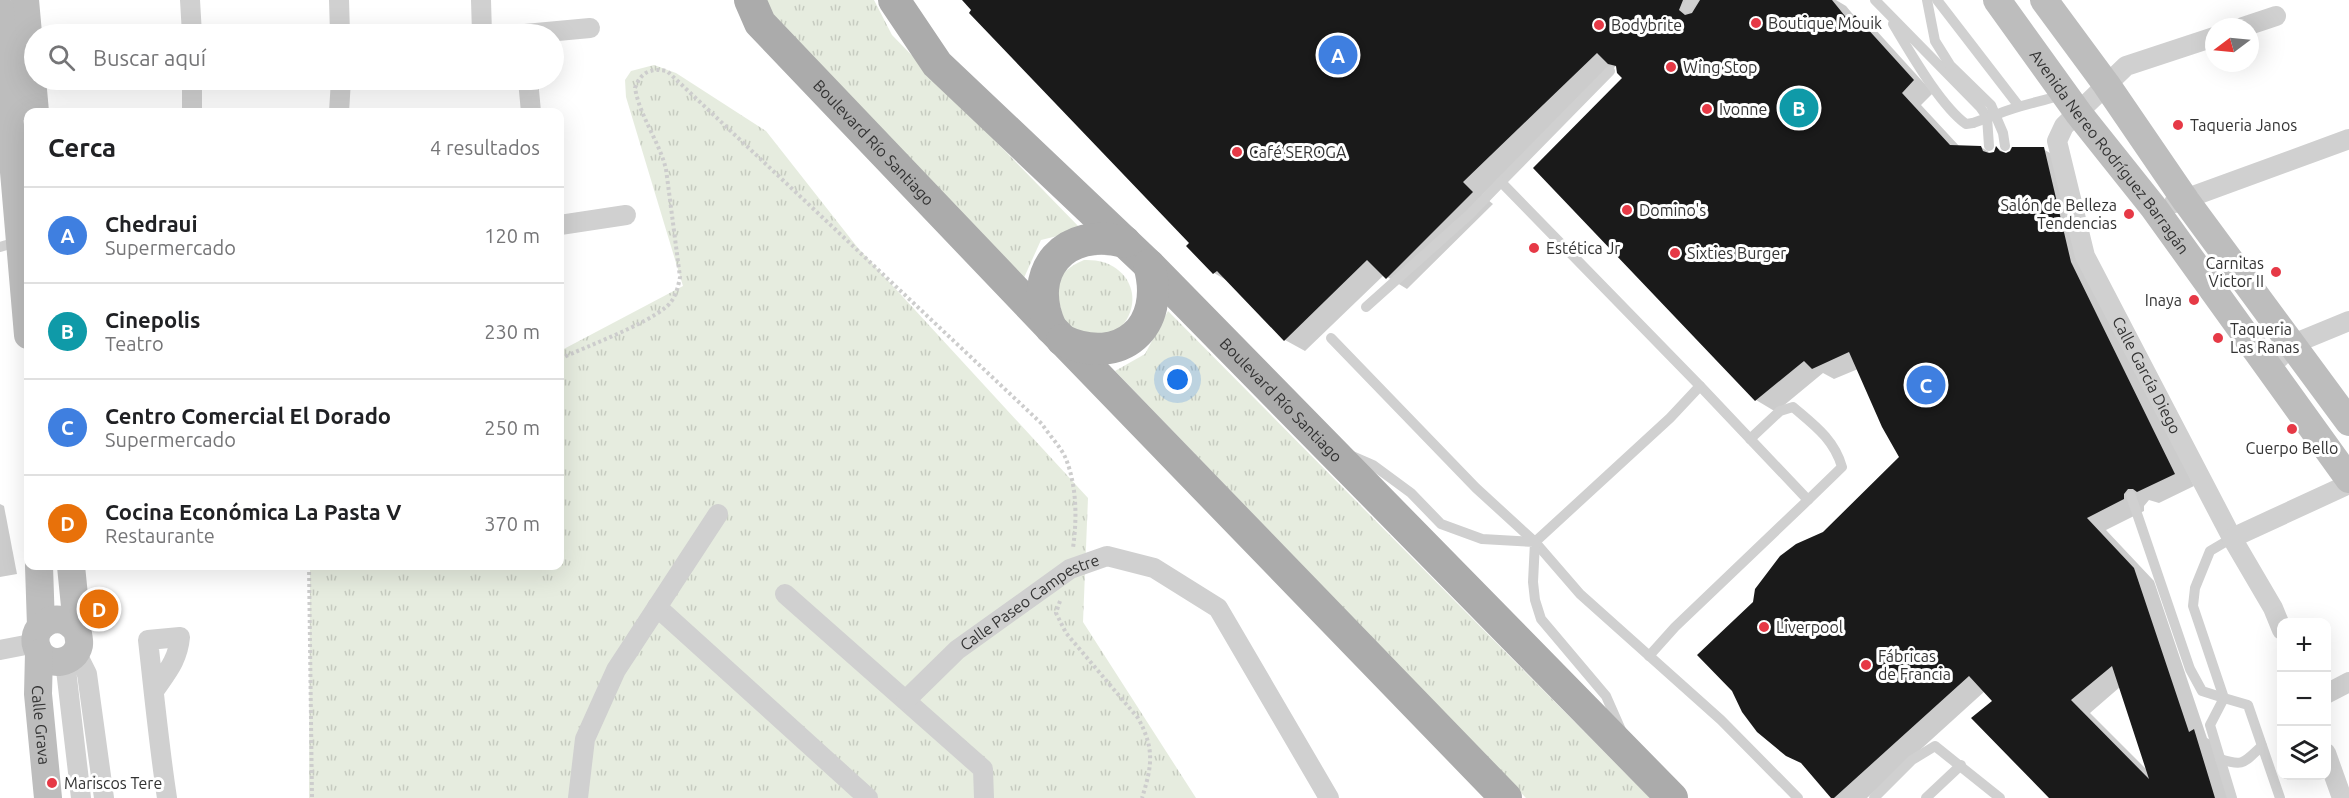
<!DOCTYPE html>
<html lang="es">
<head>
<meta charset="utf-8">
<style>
	:root { --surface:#fff; --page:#f2f2f2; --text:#202124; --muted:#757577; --line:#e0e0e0; --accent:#0b8043 }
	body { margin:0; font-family:Ubuntu,sans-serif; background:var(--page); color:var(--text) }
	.controls { position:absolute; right:18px; bottom:18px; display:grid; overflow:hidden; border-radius:12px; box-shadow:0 6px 24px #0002 }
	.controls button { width:54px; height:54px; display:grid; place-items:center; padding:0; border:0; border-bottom:2px solid var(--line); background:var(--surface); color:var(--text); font:30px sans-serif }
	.compass { position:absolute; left:2205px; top:18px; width:54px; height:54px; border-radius:50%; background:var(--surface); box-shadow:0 6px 24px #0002; rotate:254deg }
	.you { position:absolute; left:1178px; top:380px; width:21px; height:21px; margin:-15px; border:4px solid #fff; border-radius:50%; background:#1a73e8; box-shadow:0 0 0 9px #1a73e833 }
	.badge { display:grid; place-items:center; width:39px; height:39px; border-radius:50%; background:var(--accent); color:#fff; font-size:20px; font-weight:700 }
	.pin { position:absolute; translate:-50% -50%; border:3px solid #fff; box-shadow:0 2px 6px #0006 }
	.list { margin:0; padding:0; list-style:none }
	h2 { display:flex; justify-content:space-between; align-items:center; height:78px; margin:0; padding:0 24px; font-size:26px }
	h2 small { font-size:20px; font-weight:400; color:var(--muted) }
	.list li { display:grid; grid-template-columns:39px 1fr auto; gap:18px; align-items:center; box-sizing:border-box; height:96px; padding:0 24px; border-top:2px solid var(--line) }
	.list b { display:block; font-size:22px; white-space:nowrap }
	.list p { margin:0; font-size:20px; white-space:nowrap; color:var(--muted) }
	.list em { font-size:20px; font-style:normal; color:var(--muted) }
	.icon { flex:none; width:33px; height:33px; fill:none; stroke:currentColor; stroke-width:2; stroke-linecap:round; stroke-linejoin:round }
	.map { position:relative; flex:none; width:2349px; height:798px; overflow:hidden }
	.search { position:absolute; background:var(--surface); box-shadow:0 6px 24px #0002; left:24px; top:24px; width:540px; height:66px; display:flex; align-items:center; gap:15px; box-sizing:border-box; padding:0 21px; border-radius:33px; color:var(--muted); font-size:22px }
	.panel { position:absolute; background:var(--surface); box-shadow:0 6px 24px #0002; left:24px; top:108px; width:540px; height:462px; border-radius:12px }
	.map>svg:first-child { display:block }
	.grass { fill:url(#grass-tufts) }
	.shadow { fill:#0003; fill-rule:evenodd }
	.building { fill:#1a1a1a; fill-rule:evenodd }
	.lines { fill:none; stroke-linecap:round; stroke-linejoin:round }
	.path { stroke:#cdcdcd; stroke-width:4; stroke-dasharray:3 3; stroke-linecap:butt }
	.lane { stroke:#d0d0d0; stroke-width:10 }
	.street { stroke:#d0d0d0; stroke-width:20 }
	.secondary { stroke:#bdbdbd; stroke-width:28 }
	.primary { stroke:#ababab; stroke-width:32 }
	.lane-bridge { stroke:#d0d0d0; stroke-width:10 }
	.poi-dot { fill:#e63946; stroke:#fff; stroke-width:2 }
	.labels { text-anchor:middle; stroke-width:6; stroke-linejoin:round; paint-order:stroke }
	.poi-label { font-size:16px; fill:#333; stroke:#fff; text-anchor:start }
	.street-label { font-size:16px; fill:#333; stroke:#fff }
</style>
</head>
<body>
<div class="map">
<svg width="2349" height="798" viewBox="0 0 2349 798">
	<defs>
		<pattern id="grass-tufts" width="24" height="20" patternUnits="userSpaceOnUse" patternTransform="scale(1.5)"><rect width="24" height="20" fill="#e6ecdf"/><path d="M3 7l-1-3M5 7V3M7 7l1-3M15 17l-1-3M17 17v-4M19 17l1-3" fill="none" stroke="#c6cbc0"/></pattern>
	</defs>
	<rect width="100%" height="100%" fill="#fff"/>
	<g class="grass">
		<polygon points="766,0 874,0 892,35 1082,230 1041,240 1023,280 773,17"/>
		<polygon points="654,65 676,73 766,131 858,248 1088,498 1083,622 1196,798 309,798 310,566 560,566 560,351 683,286 626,97 625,80 631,71"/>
		<path d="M 1084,260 C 1135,258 1151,313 1106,339 L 1066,331 L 1055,284 C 1063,272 1070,266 1084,260 Z"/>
		<polygon points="1168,311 1650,798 1526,798 1115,371 1145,354"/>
	</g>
	<g class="shadow">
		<path d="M 964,0 L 1836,0 L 1846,6 L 1856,18 L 1875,29 L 1933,93 L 1921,105 L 1960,147 L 1981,147 L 1992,154 L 1997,148 L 2007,154 L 2043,149 L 2064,161 L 2092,275 L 2194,486 L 2159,503 L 2149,500 L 2144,506 L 2144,511 L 2106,530 L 2154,581 L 2207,738 L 2214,742 L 2231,798 L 2052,798 L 1994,701 L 1985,691 L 1867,798 L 1833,798 L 1824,534 L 1901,457 L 1858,369 L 1834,379 L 1823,373 L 1776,412 L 1756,400 L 1624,78 L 1617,68 L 1616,66 L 1482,195 L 1493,204 L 1407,289 L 1384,275 L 1305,351 L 1285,340 L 1228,281 L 1214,273 L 1188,246 L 1191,243 ZM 2120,687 L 2148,771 L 2090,713 Z"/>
		<polygon points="0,504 4,506 17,574 0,577"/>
	</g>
	<path class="building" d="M 962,0 L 1683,0 L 1679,10 L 1685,15 L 1692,13 L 1700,0 L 1832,0 L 1849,21 L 1855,15 L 1914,80 L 1902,93 L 1950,145 L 1981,146 L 1983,151 L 1989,153 L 1994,152 L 1996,146 L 2000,151 L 2006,153 L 2010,151 L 2012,147 L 2044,147 L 2071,262 L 2175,474 L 2137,492 L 2133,489 L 2128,489 L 2124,494 L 2124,499 L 2087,518 L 2134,568 L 2189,732 L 2194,729 L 2215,798 L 2049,798 L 1971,718 L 1992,701 L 1969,676 L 1834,798 L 1831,798 L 1801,763 L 1786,756 L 1757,732 L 1742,712 L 1732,691 L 1697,655 L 1753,602 L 1755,589 L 1780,556 L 1796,544 L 1823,532 L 1899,457 L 1882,427 L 1849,352 L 1812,369 L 1804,361 L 1755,401 L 1533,168 L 1622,78 L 1617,73 L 1616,66 L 1608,64 L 1597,53 L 1463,182 L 1473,192 L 1386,279 L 1367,260 L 1284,341 L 1217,271 L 1213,274 L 1186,246 L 1189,243 L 969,13 L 971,10 ZM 2112,666 L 2149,779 L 2071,700 Z"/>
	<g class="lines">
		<g class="path">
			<path d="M 560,359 C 589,345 643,326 666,307 C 675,300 678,288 680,277 L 666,169 C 659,141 640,117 635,88 C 641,72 650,68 667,71 L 1042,424 C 1049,435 1061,447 1066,459 C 1077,487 1077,519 1073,548"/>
			<polyline points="309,566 312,798"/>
			<path d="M 1060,601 L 1056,613 L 1066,633 L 1138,718 C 1155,749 1152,766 1142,798"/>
		</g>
		<g class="lane">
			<polyline points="1875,0 1980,107 1987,117 1989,146"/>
			<polyline points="1927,0 1935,41 1950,65 1991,105 2003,133 2005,146"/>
			<polyline points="1937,0 2018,105"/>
			<polyline points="1686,8 1693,0"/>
			<path d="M 1893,24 C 1910,52 1940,105 1966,124 L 1973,123"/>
			<path d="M 1998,114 C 2019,105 2040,102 2061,95"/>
			<polyline points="1501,182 1610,71"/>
			<polyline points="0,247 20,241"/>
			<polyline points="1366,307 1470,214 1501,182 1700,386 1670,418 1535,542"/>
			<polyline points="1331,338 1476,488 1535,542 1580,594 1721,720 1798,798"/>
			<path d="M 1750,439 L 1780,411 L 1793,407 C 1814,425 1834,439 1842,467 L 1808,500"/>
			<polyline points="1350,455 1373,465 1411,493 1441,524 1482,539 1535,542 1533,582 1535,600 1541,619 1606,696 1621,730"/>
			<polyline points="2131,496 2190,669 2202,691 2224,698"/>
			<polyline points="1649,656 1675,627 1808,500 1700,386"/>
			<polyline points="2224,698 2193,606 2195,588 2210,551 2232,538"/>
			<path d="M 2220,759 C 2245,767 2244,762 2262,746"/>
			<polyline points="1874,798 1912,760 1935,746 2000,798"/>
			<polyline points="1926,798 1961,765"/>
			<polyline points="2232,798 2210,725 2224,698 2248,705 2280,798"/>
		</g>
		<g class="street">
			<polyline points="190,0 192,34"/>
			<polyline points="339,0 340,34"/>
			<polyline points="481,0 482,34"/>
			<polyline points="2243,27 2276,16"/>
			<polyline points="525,34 590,28"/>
			<path id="s1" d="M 2214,37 L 2126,66 L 2064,126 L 2057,141 L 2085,256 L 2232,538 L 2273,608 L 2282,630"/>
			<polyline points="528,80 531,112"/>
			<polyline points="192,112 192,80"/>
			<polyline points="339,112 341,80"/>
			<polyline points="2174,203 2349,139"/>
			<polyline points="560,225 626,215"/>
			<polyline points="2269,368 2293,344 2349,321"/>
			<polyline points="2232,538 2349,484"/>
			<polyline points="785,594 983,769 984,798"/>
			<polyline points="657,607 868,798"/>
			<polyline points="0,650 36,643"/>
			<polyline points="76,652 87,674 104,798"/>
			<polyline points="65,661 81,798"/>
			<path d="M 154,691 C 167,672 178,660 180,637 L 148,640 C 154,693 159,746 167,798"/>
			<polyline points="2326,694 2349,682"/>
			<path id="s2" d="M 906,700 L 957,650 L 1070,569 L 1107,556 L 1154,568 L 1218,608 L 1329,798"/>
			<polyline points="2326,753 2342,798"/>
			<polyline points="578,798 585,739 616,670 718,514"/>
		</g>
		<g class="secondary">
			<polyline points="25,0 35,112"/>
			<path id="s3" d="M 1997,0 L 2079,114 L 2154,208 L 2349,479"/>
			<polyline points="2044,0 2106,84 2186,201 2349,422"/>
			<polyline points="0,9 28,335"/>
			<polyline points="39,566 41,626"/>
			<path d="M 71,566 C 73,586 75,606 77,626 C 77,633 80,639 79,645 C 75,664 49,668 39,652 C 24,628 59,605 77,631"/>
			<path id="s4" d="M 39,653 L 38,694 L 48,798"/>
		</g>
		<g class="primary">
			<path id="s5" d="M 750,0 L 760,23 L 1051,328 L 1506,798"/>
			<path id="s6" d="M 894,0 L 937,64 L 1149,265 L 1672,798"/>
			<path d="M 1051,328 C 1025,271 1065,226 1125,242"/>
			<path d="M 1062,340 C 1121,368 1167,326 1149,265"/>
		</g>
		<polyline class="lane-bridge" points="1973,123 1998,114"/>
	</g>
	<g class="poi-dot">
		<circle cx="1756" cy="23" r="6"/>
		<circle cx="1599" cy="25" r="6"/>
		<circle cx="1671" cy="67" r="6"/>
		<circle cx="1707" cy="109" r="6"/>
		<circle cx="2178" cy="125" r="6"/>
		<circle cx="1237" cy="152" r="6"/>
		<circle cx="1627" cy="210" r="6"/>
		<circle cx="2129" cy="214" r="6"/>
		<circle cx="1534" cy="248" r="6"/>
		<circle cx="1675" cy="253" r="6"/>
		<circle cx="2276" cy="272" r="6"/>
		<circle cx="2194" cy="300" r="6"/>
		<circle cx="2218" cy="338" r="6"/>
		<circle cx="2292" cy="429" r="6"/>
		<circle cx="1764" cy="627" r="6"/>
		<circle cx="1866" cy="665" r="6"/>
		<circle cx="52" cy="783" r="6"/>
	</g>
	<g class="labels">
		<g class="poi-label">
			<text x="1768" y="29">Boutique Mouik</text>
			<text x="1611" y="31">Bodybrite</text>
			<text x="1683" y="73">Wing Stop</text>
			<text x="1719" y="115">Ivonne</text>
			<text x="2190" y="131">Taqueria Janos</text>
			<text x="1249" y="158">Café SEROGA</text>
			<text x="2117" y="211" text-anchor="end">Salón de Belleza<tspan x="2117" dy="18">Tendencias</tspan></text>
			<text x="1639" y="216">Domino's</text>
			<text x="1546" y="254">Estética Jr</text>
			<text x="1687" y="259">Sixties Burger</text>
			<text x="2264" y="269" text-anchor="end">Carnitas<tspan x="2264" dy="18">Victor II</tspan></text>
			<text x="2182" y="306" text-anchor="end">Inaya</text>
			<text x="2230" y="335">Taqueria<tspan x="2230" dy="18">Las Ranas</tspan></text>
			<text x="2292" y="454" text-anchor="middle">Cuerpo Bello</text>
			<text x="1776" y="633">Liverpool</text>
			<text x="1878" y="662">Fábricas<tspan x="1878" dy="18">de Francia</tspan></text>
			<text x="64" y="789">Mariscos Tere</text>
		</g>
		<g class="street-label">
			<text dy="6" stroke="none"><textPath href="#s5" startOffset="190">Boulevard Río Santiago</textPath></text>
			<text dy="6" stroke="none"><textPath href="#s3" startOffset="189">Avenida Nereo Rodríguez Barragán</textPath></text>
			<text dy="6" stroke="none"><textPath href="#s1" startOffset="448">Calle García Diego</textPath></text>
			<text dy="6" stroke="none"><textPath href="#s6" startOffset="558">Boulevard Río Santiago</textPath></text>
			<text dy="6" stroke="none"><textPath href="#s2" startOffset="159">Calle Paseo Campestre</textPath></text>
			<text dy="6" stroke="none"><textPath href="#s4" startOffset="72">Calle Grava</textPath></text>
		</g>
	</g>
</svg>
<div class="controls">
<button>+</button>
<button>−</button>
<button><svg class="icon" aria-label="layers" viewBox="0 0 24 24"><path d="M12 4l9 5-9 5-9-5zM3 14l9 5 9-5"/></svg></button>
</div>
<svg class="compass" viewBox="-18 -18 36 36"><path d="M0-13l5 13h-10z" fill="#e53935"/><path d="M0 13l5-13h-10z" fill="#757577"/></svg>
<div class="you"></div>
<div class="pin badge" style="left:1338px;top:55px;background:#3f7fe0">A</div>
<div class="pin badge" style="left:1799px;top:108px;background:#0f9aa8">B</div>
<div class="pin badge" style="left:1926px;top:385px;background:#3f7fe0">C</div>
<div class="pin badge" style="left:99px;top:609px;background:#e8710a">D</div>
<div class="search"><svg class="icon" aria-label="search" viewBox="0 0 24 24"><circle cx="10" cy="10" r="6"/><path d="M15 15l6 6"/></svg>Buscar aquí</div>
<section class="panel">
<h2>Cerca<small>4 resultados</small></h2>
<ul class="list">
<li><span class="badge" style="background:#3f7fe0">A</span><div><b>Chedraui</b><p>Supermercado</p></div><em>120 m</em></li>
<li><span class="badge" style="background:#0f9aa8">B</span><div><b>Cinepolis</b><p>Teatro</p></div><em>230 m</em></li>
<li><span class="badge" style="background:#3f7fe0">C</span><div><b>Centro Comercial El Dorado</b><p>Supermercado</p></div><em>250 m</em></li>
<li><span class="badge" style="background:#e8710a">D</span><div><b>Cocina Económica La Pasta V</b><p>Restaurante</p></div><em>370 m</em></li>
</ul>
</section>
</div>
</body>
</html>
